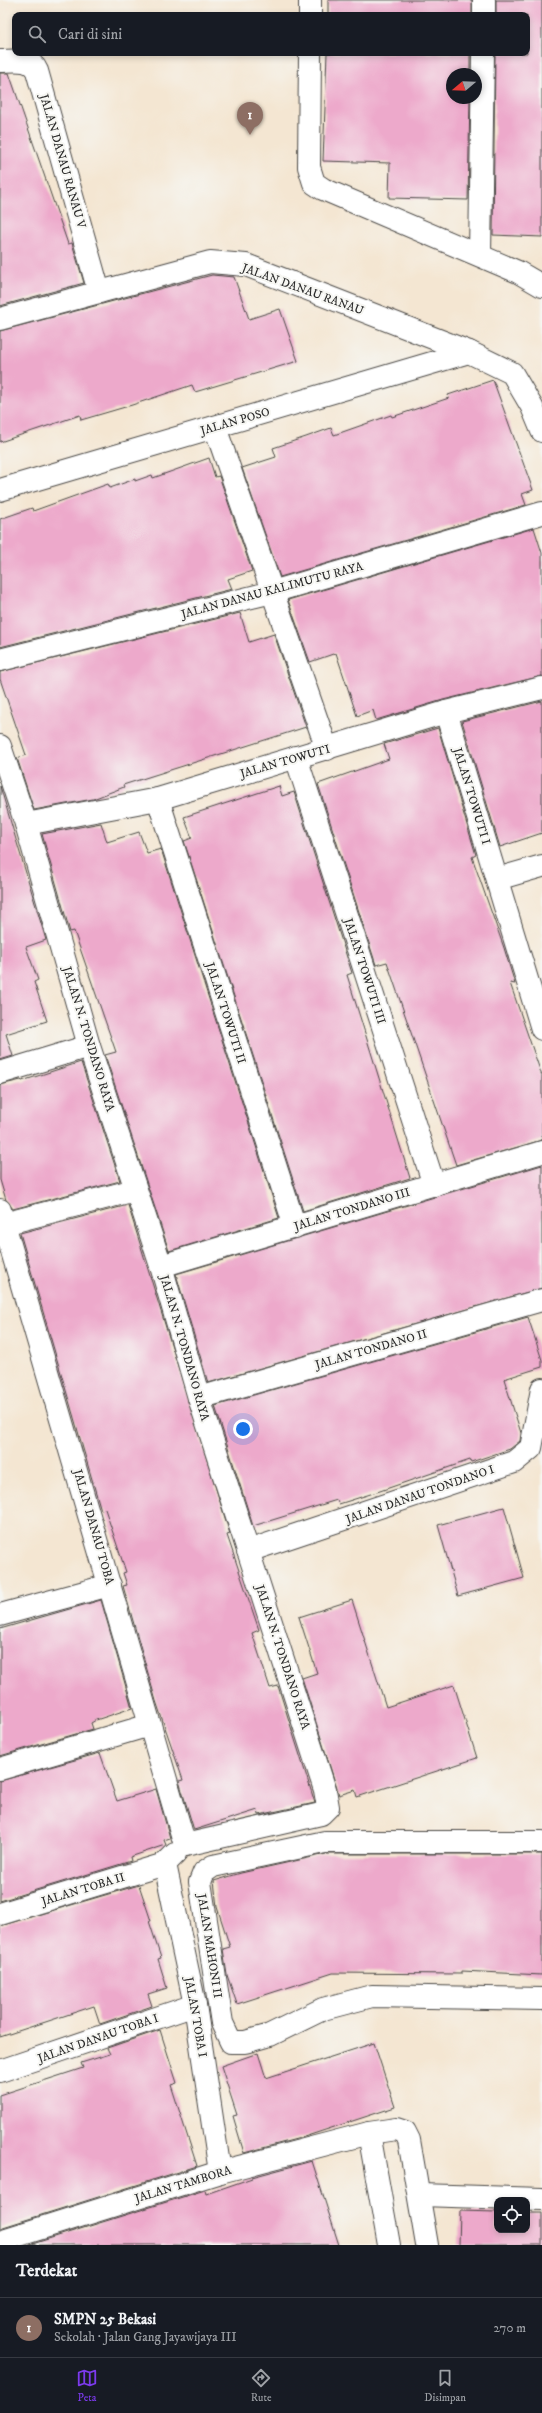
<!DOCTYPE html>
<html lang="id">
<head>
<meta charset="utf-8">
<style>
	:root { --surface:#171b24; --page:#20242c; --text:#f1f3f6; --muted:#9ea1a6; --line:#363941; --accent:#7c3aed }
	body { margin:0; font-family:"IM FELL DW Pica",serif; background:var(--page); color:var(--text) }
	.controls { position:absolute; right:12px; bottom:12px; display:grid; overflow:hidden; border-radius:8px; box-shadow:0 2px 6px #0003 }
	.controls button { width:36px; height:36px; display:grid; place-items:center; padding:0; border:0; border-bottom:1px solid var(--line); background:var(--surface); color:var(--text); font:20px sans-serif }
	.compass { position:absolute; left:446px; top:68px; width:36px; height:36px; border-radius:50%; background:var(--surface); box-shadow:0 2px 6px #0003; rotate:251deg }
	.you { position:absolute; left:243px; top:1429px; width:14px; height:14px; margin:-10px; border:3px solid #fff; border-radius:50%; background:#1a73e8; box-shadow:0 0 0 6px #1a73e833 }
	.badge { display:grid; place-items:center; width:26px; height:26px; border-radius:50%; background:var(--accent); color:#fff; font-size:13px; font-weight:700 }
	.pin { position:absolute; translate:-50% -33px; filter:drop-shadow(0 1px 2px #0008) }
	.pin::after { content:''; position:absolute; top:21px; width:14px; height:12px; background:inherit; clip-path:polygon(0 0,100% 0,50% 100%) }
	.list { margin:0; padding:0; list-style:none }
	h2 { display:flex; justify-content:space-between; align-items:center; height:52px; margin:0; padding:0 16px; font-size:17px }
	h2 small { font-size:13px; font-weight:400; color:var(--muted) }
	.list li { display:grid; grid-template-columns:26px 1fr auto; gap:12px; align-items:center; box-sizing:border-box; height:60px; padding:0 16px; border-top:1px solid var(--line) }
	.list b { display:block; font-size:15px; white-space:nowrap }
	.list p { margin:0; font-size:13px; white-space:nowrap; color:var(--muted) }
	.list em { font-size:13px; font-style:normal; color:var(--muted) }
	.icon { flex:none; width:22px; height:22px; fill:none; stroke:currentColor; stroke-width:2; stroke-linecap:round; stroke-linejoin:round }
	.map { position:relative; flex:none; width:542px; height:2245px; overflow:hidden }
	.search { position:absolute; background:var(--surface); box-shadow:0 2px 6px #0003; left:12px; right:12px; top:12px; height:44px; display:flex; align-items:center; gap:10px; box-sizing:border-box; padding:0 14px; border-radius:8px; color:var(--muted); font-size:15px }
	.sheet { height:112px; background:var(--surface) }
	nav { display:flex; justify-content:space-around; align-items:center; box-sizing:border-box; height:56px; border-top:1px solid var(--line); background:var(--surface); font-size:11px; color:var(--muted) }
	nav a { display:grid; justify-items:center; gap:2px }
	nav .on { color:var(--accent) }
	.map>svg:first-child { display:block }
	.building { fill:#eda9cb }
	.lines { fill:none; stroke-linecap:round; stroke-linejoin:round }
	.minor-casing { stroke:#494744; stroke-width:24 }
	.minor { stroke:#fff; stroke-width:22 }
	.labels { text-anchor:middle; stroke-width:4; stroke-linejoin:round; paint-order:stroke }
	.street-label { font-size:12px; fill:#2b2b2b; stroke:#f6f6f2 }
</style>
</head>
<body>
<div class="map">
<svg width="542" height="2245" viewBox="0 0 542 2245">
	<rect width="100%" height="100%" fill="#f6f6f2"/>
	<filter id="ink" filterUnits="userSpaceOnUse"><feTurbulence type="fractalNoise" baseFrequency=".025" numOctaves="2"/><feDisplacementMap in="SourceGraphic" scale="8" xChannelSelector="R" yChannelSelector="G"/><feConvolveMatrix kernelMatrix="1 2 1 2 8 2 1 2 1" color-interpolation-filters="sRGB"/></filter>
	<filter id="wash" filterUnits="userSpaceOnUse"><feTurbulence type="fractalNoise" baseFrequency=".012" numOctaves="4" result="noise"/><feDisplacementMap in="SourceGraphic" scale="16" xChannelSelector="R" yChannelSelector="G"/><feGaussianBlur stdDeviation="0.9" result="paint"/><feColorMatrix in="noise" values="0 0 0 0 0 0 0 0 0 0 0 0 0 0 0 0 0 1.4 0 .05"/><feComposite in="paint" operator="in"/></filter>
	<g filter="url(#wash)">
		<rect width="100%" height="100%" fill="#f4e6d2"/>
		<g id="blocks">
			<g class="building">
				<rect x="328" y="0" width="144" height="15"/>
				<polygon points="496,0 542,0 542,237 493,235 495,53 527,53 527,15 496,15"/>
				<polygon points="327,53 470,53 470,74 452,74 452,98 470,98 468,200 389,198 390,163 323,161"/>
				<polygon points="0,73 9,73 68,244 72,243 84,283 0,306"/>
				<polygon points="212,275 234,277 249,319 280,309 298,361 195,392 192,385 132,405 81,420 80,415 0,442 0,331"/>
				<polygon points="493,380 533,490 522,494 526,505 280,577 242,468 276,457 273,448 306,437 331,428 334,435 391,415 392,417 449,398 448,395"/>
				<polygon points="209,458 215,477 219,476 252,571 228,579 232,589 0,647 0,519 32,508 33,511 108,484 110,488 135,479 135,481 152,475 153,478"/>
				<polygon points="534,528 542,553 542,676 443,700 376,720 373,710 357,716 336,653 310,662 288,600"/>
				<polygon points="240,613 249,642 274,634 306,727 123,785 124,787 93,799 34,810 17,758 26,755 0,679 0,672"/>
				<polygon points="542,701 542,833 500,847 462,721"/>
				<polygon points="438,728 476,855 472,857 504,948 515,984 510,983 542,1076 542,1140 456,1165 387,962 376,965 318,784 389,759 384,744"/>
				<polygon points="0,786 46,940 26,947 38,980 34,982 47,1021 6,1034 13,1056 0,1060"/>
				<polygon points="279,786 282,796 294,792 352,973 347,975 410,1178 303,1211 184,841 192,838 184,817"/>
				<polygon points="101,823 107,842 139,832 147,853 161,849 279,1218 169,1251 105,1055 116,1052 74,931 70,932 42,834"/>
				<polygon points="81,1062 120,1181 13,1209 6,1200 0,1180 0,1085 21,1080 22,1081"/>
				<polygon points="542,1165 542,1288 208,1383 176,1274"/>
				<polygon points="128,1205 230,1534 227,1535 259,1630 252,1633 270,1688 278,1686 315,1803 259,1815 258,1810 194,1830 179,1781 183,1780 156,1701 123,1586 127,1585 123,1573 126,1572 105,1509 101,1510 20,1233"/>
				<polygon points="528,1317 542,1360 542,1367 504,1379 521,1433 520,1441 510,1449 471,1462 470,1460 377,1492 339,1504 337,1500 253,1526 215,1406"/>
				<polygon points="504,1507 524,1578 458,1596 438,1525"/>
				<polygon points="101,1600 132,1708 96,1720 91,1723 93,1729 0,1756 0,1629"/>
				<polygon points="352,1600 386,1707 454,1685 477,1758 357,1797 355,1790 339,1795 302,1678 317,1673 299,1617"/>
				<polygon points="100,1753 117,1801 156,1789 170,1838 164,1840 166,1845 130,1857 131,1861 0,1901 0,1781"/>
				<polygon points="326,1854 542,1854 542,1975 462,1971 462,1974 333,1973 237,2004 227,1975 223,1949 230,1947 217,1907 214,1881 241,1873"/>
				<polygon points="139,1885 151,1921 149,1921 161,1958 158,1959 167,1988 148,1994 152,2006 100,2024 94,2006 0,2037 0,1926"/>
				<polygon points="160,2030 177,2083 171,2085 197,2166 0,2228 0,2095 83,2068 81,2063 110,2054 107,2048"/>
				<polygon points="374,2043 395,2107 304,2137 244,2153 233,2116 237,2115 221,2066 258,2053 266,2078"/>
				<polygon points="312,2161 339,2245 29,2245 205,2190 206,2194 252,2178 252,2177"/>
				<polygon points="460,2211 497,2212 497,2230 527,2230 527,2213 542,2213 542,2245 459,2245"/>
			</g>
		</g>
	</g>
	<g filter="url(#ink)">
		<use href="#blocks" fill-opacity="0" stroke="#494744" stroke-width="1"/>
		<g class="lines">
			<g class="minor-casing">
				<g id="minor">
					<polyline points="310,15 310,0"/>
					<polyline points="484,15 484,0"/>
					<polyline points="310,53 309,167 314,183 323,189 518,272 542,286"/>
					<path d="M 0,61 C 13,61 31,57 37,71 L 99,292"/>
					<polyline points="480,255 483,53"/>
					<polyline points="0,319 210,262 246,265 469,352 512,373 532,407 542,431"/>
					<polyline points="215,427 327,749"/>
					<polyline points="0,490 469,352"/>
					<polyline points="0,660 272,592 542,513"/>
					<polyline points="446,712 542,1029"/>
					<polyline points="0,746 26,824 89,1046 161,1266 199,1398 325,1790 328,1807 321,1814 185,1845"/>
					<polyline points="296,757 434,1185"/>
					<polyline points="158,799 295,1227"/>
					<polyline points="26,824 158,799 446,712 542,688"/>
					<polyline points="497,879 542,866"/>
					<polyline points="0,1073 89,1046"/>
					<polyline points="0,1210 185,1845"/>
					<polyline points="0,1225 135,1190"/>
					<polyline points="161,1266 542,1152"/>
					<polyline points="199,1398 542,1300"/>
					<polyline points="248,1551 514,1462 531,1448 542,1389"/>
					<polyline points="0,1615 110,1585"/>
					<polyline points="0,1769 150,1725"/>
					<polyline points="542,1842 325,1842 213,1866 204,1872 200,1882 222,2023 231,2042 245,2042 270,2035 323,2009 372,1996 542,1999"/>
					<polyline points="165,1864 195,2005 220,2172"/>
					<polyline points="0,1914 165,1864 175,1854"/>
					<polyline points="0,2071 195,2005"/>
					<polyline points="369,2133 389,2245"/>
					<polyline points="420,2195 542,2199"/>
					<polyline points="0,2241 220,2172 369,2133 396,2129 405,2132 409,2140 427,2245"/>
				</g>
			</g>
			<use href="#minor" class="minor"/>
		</g>
	</g>
	<g class="labels">
		<g class="street-label">
			<text transform="translate(63 161) rotate(74)" y="4">JALAN DANAU RANAU V</text>
			<text transform="translate(303 289) rotate(20)" y="4">JALAN DANAU RANAU</text>
			<text transform="translate(235 421) rotate(-16)" y="4">JALAN POSO</text>
			<text transform="translate(272 590) rotate(-15)" y="4">JALAN DANAU KALIMUTU RAYA</text>
			<text transform="translate(285 761) rotate(-16)" y="4">JALAN TOWUTI</text>
			<text transform="translate(472 796) rotate(73)" y="4">JALAN TOWUTI I</text>
			<text transform="translate(365 971) rotate(72)" y="4">JALAN TOWUTI III</text>
			<text transform="translate(226 1013) rotate(72)" y="4">JALAN TOWUTI II</text>
			<text transform="translate(89 1039) rotate(73)" y="4">JALAN N. TONDANO RAYA</text>
			<text transform="translate(352 1209) rotate(-17)" y="4">JALAN TONDANO III</text>
			<text transform="translate(185 1348) rotate(74)" y="4">JALAN N. TONDANO RAYA</text>
			<text transform="translate(371 1349) rotate(-16)" y="4">JALAN TONDANO II</text>
			<text transform="translate(420 1494) rotate(-19)" y="4">JALAN DANAU TONDANO I</text>
			<text transform="translate(94 1527) rotate(74)" y="4">JALAN DANAU TOBA</text>
			<text transform="translate(283 1657) rotate(72)" y="4">JALAN N. TONDANO RAYA</text>
			<text transform="translate(83 1889) rotate(-17)" y="4">JALAN TOBA II</text>
			<text transform="translate(210 1946) rotate(81)" y="4">JALAN MAHONI II</text>
			<text transform="translate(196 2017) rotate(80)" y="4">JALAN TOBA I</text>
			<text transform="translate(98 2038) rotate(-19)" y="4">JALAN DANAU TOBA I</text>
			<text transform="translate(183 2184) rotate(-17)" y="4">JALAN TAMBORA</text>
		</g>
	</g>
</svg>
<div class="controls">
<button><svg class="icon" aria-label="locate" viewBox="0 0 24 24"><circle cx="12" cy="12" r="6"/><path d="M12 2v4M12 18v4M2 12h4M18 12h4"/></svg></button>
</div>
<svg class="compass" viewBox="-18 -18 36 36"><path d="M0-13l5 13h-10z" fill="#e53935"/><path d="M0 13l5-13h-10z" fill="#9ea1a6"/></svg>
<div class="you"></div>
<div class="pin badge" style="left:250px;top:135px;background:#8d6e63">1</div>
<div class="search"><svg class="icon" aria-label="search" viewBox="0 0 24 24"><circle cx="10" cy="10" r="6"/><path d="M15 15l6 6"/></svg>Cari di sini</div>
</div>
<section class="sheet">
<h2>Terdekat<small></small></h2>
<ul class="list">
<li><span class="badge" style="background:#8d6e63">1</span><div><b>SMPN 25 Bekasi</b><p>Sekolah · Jalan Gang Jayawijaya III</p></div><em>270 m</em></li>
</ul>
</section>
<nav>
<a class="on"><svg class="icon" aria-label="map" viewBox="0 0 24 24"><path d="M3 6l6-2 6 2 6-2v14l-6 2-6-2-6 2zM9 4v14M15 6v14"/></svg>Peta</a>
<a><svg class="icon" aria-label="directions" viewBox="0 0 24 24"><path d="M12 3l9 9-9 9-9-9zM9 14v-3h6M13 9l2 2-2 2"/></svg>Rute</a>
<a><svg class="icon" aria-label="saved" viewBox="0 0 24 24"><path d="M7 4h10v16l-5-4-5 4z"/></svg>Disimpan</a>
</nav>
</body>
</html>
